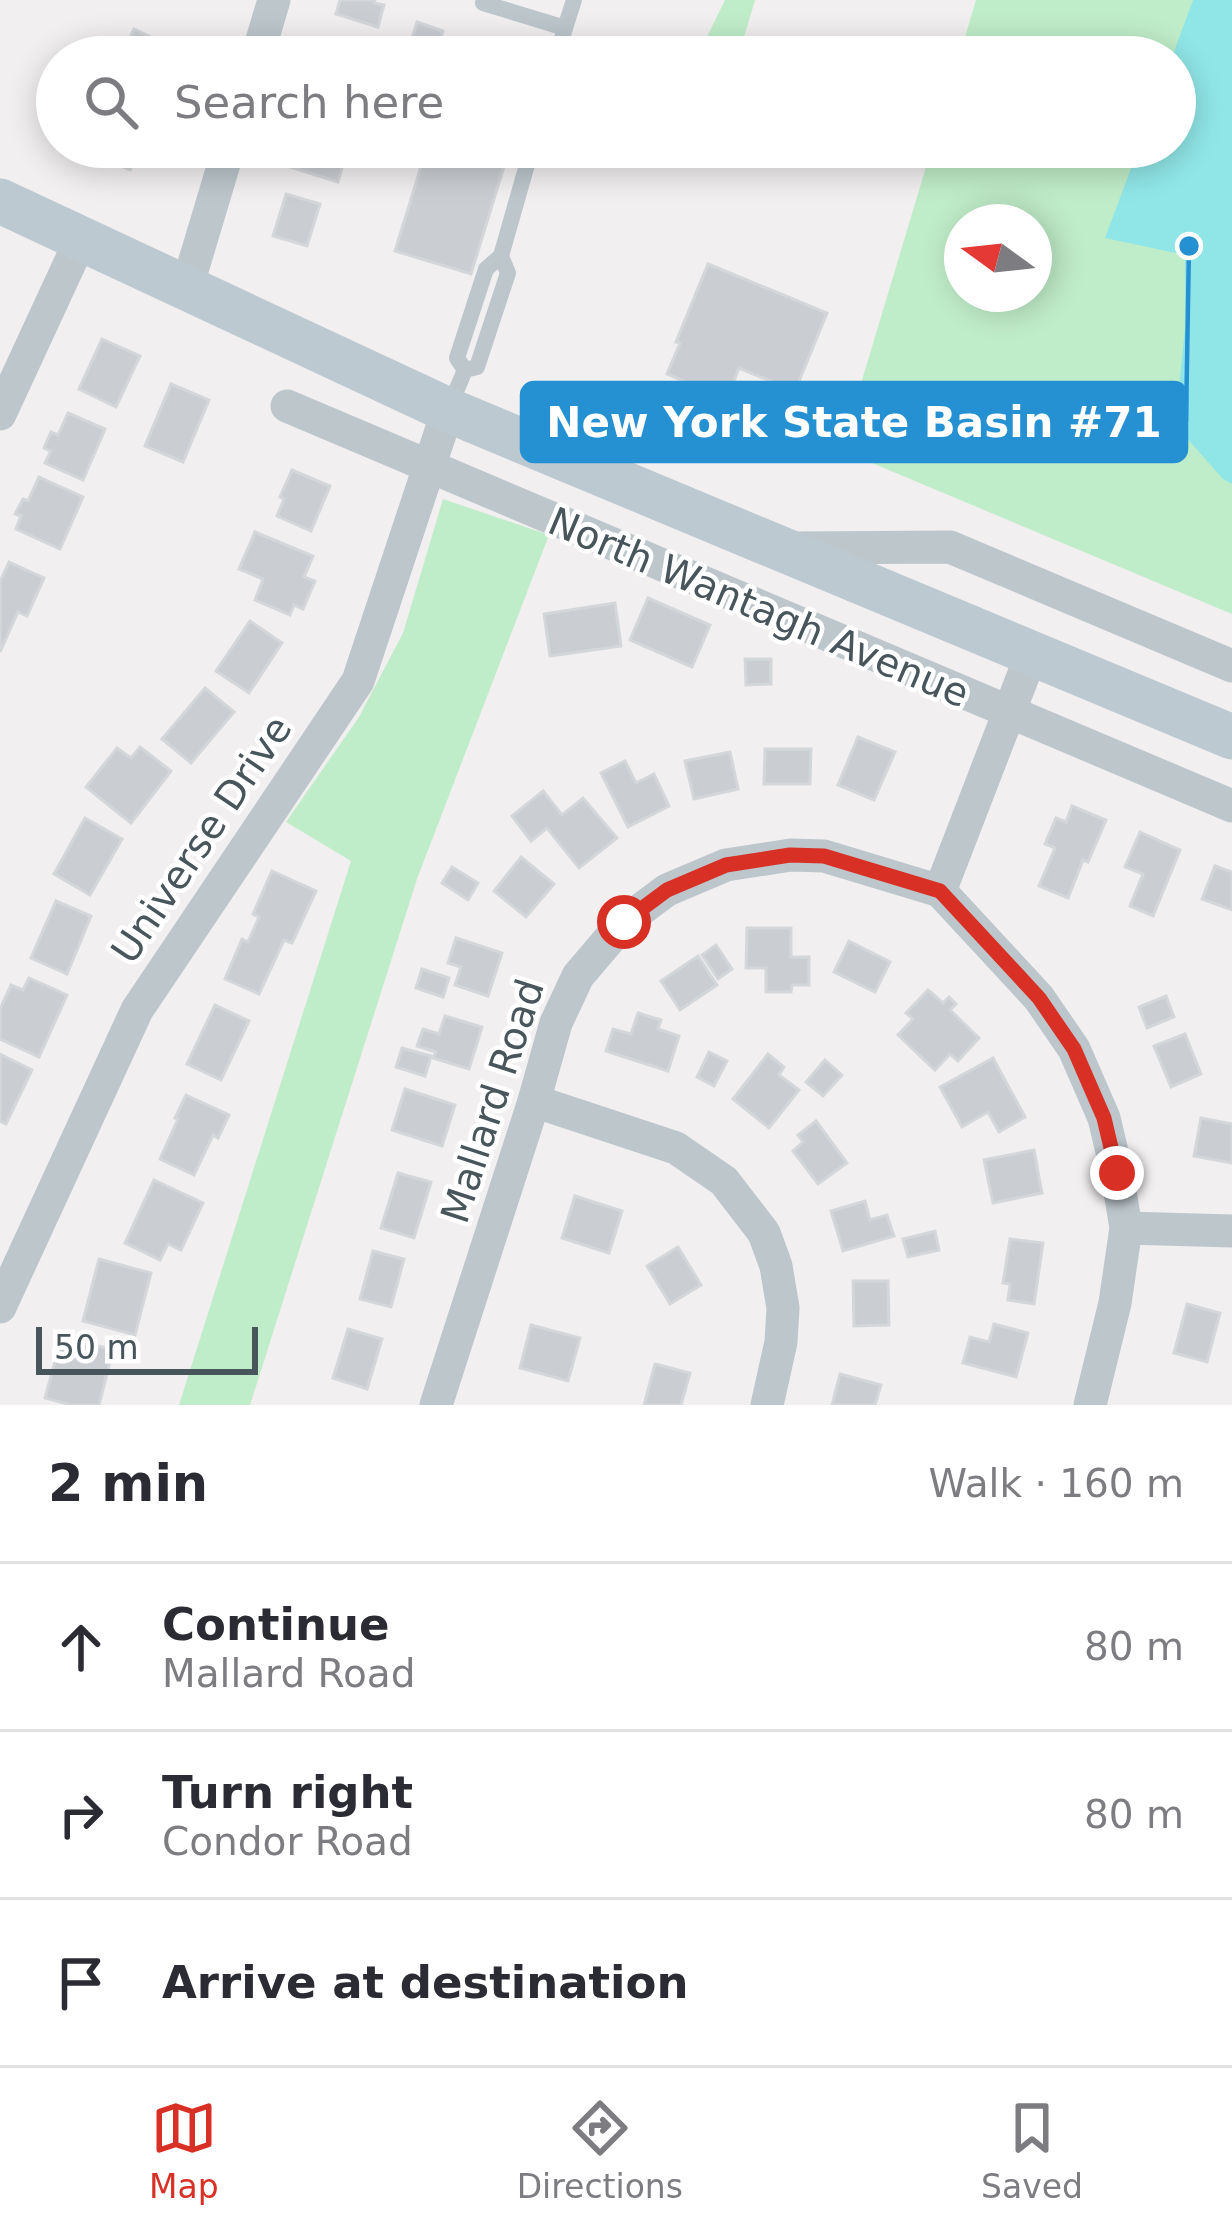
<!DOCTYPE html>
<html lang="en">
<head>
<meta charset="utf-8">
<style>
	:root { --surface:#fff; --page:#f2f2f3; --text:#2b2b33; --muted:#7c7c81; --line:#e1e1e2; --accent:#d93025 }
	body { margin:0; font-family:"DejaVu Sans",sans-serif; background:var(--page); color:var(--text) }
	.compass { position:absolute; left:944px; top:204px; width:108px; height:108px; border-radius:50%; background:var(--surface); box-shadow:0 6px 30px #0003; rotate:285deg }
	.scale { position:absolute; left:36px; bottom:30px; width:222px; box-sizing:border-box; padding-left:12px; border:6px solid #48565c; border-top:0; font-size:33px; line-height:42px; white-space:nowrap; color:#48565c; -webkit-text-stroke:9px #fff; paint-order:stroke }
	.stop { position:absolute; width:36px; height:36px; margin:-27px; border:9px solid #d93025; border-radius:50%; background:#fff }
	.stop.end { background:#d93025; border-color:#fff; box-shadow:0 3px 12px #0008 }
	.list { margin:0; padding:0; list-style:none }
	h2 { display:flex; justify-content:space-between; align-items:center; height:156px; margin:0; padding:0 48px; font-size:51px }
	h2 small { font-size:39px; font-weight:400; color:var(--muted) }
	.list li { display:grid; grid-template-columns:78px 1fr auto; gap:36px; align-items:center; box-sizing:border-box; height:168px; padding:0 48px; border-top:3px solid var(--line) }
	.list b { display:block; font-size:45px; white-space:nowrap }
	.list p { margin:0; font-size:39px; white-space:nowrap; color:var(--muted) }
	.list em { font-size:39px; font-style:normal; color:var(--muted) }
	.icon { flex:none; width:66px; height:66px; fill:none; stroke:currentColor; stroke-width:2; stroke-linecap:round; stroke-linejoin:round }
	.map { position:relative; flex:none; width:1232px; height:1405px; overflow:hidden }
	.search { position:absolute; background:var(--surface); box-shadow:0 6px 30px #0003; left:36px; right:36px; top:36px; height:132px; display:flex; align-items:center; gap:30px; box-sizing:border-box; padding:0 42px; border-radius:66px; color:var(--muted); font-size:45px }
	.sheet { height:660px; background:var(--surface) }
	nav { display:flex; justify-content:space-around; align-items:center; box-sizing:border-box; height:168px; border-top:3px solid var(--line); background:var(--surface); font-size:33px; color:var(--muted) }
	nav a { display:grid; justify-items:center; gap:6px }
	nav .on { color:var(--accent) }
	.map>svg:first-child { display:block }
	.green { fill:#c0edc9; fill-rule:evenodd }
	.water { fill:#90e6e7 }
	.building { fill:#caced2; stroke:#d4d7da; stroke-width:3 }
	.lines { fill:none; stroke-linecap:round; stroke-linejoin:round }
	.lane { stroke:#bcc6cb; stroke-width:16 }
	.street { stroke:#bcc6cb; stroke-width:33 }
	.secondary { stroke:#bcc9d0; stroke-width:45 }
	.route { stroke:#d93025; stroke-width:15 }
	.labels { text-anchor:middle; stroke-width:9; stroke-linejoin:round; paint-order:stroke }
	.street-label { font-size:39px; fill:#48565c; stroke:#fff }
	.leader { fill:none; stroke:#2591d2; stroke-width:4.5 }
	.callout-dot { fill:#2591d2; stroke:#fff; stroke-width:4.5 }
	.callout { fill:#2591d2; stroke:#2591d2; stroke-width:4.5 }
	.callout-label { font-size:42px; text-anchor:middle; font-weight:bold; fill:#fff }
</style>
</head>
<body>
<div class="map">
<svg width="1232" height="1405" viewBox="0 0 1232 1405">
	<rect width="100%" height="100%" fill="#f2eff0"/>
	<g class="green">
		<polygon points="725,0 755,0 745,34 734,57 697,57"/>
		<path d="M 976,0 L 1232,0 L 1232,614 L 841,450 L 932,147 L 1175,147 L 1175,57 L 959,57 ZM 962,222 L 1034,222 L 1034,294 L 962,294 Z"/>
		<polygon points="443,499 549,535 417,879 250,1405 179,1405 351,861 286,822 359,717 403,633"/>
	</g>
	<polygon class="water" points="1193,0 1232,0 1232,484 1223,479 1175,425 1185,328 1185,255 1105,238 1139,147 1175,147 1175,57 1172,57"/>
	<g class="building">
		<polygon points="340,0 375,0 374,3 384,5 378,27 336,14"/>
		<polygon points="417,22 443,31 435,57 407,54"/>
		<polygon points="134,29 153,38 147,52 159,57 121,57"/>
		<polygon points="81,147 141,147 146,151 142,160 136,157 130,170"/>
		<polygon points="293,147 348,147 338,182 287,166"/>
		<polygon points="427,147 510,147 471,274 395,251"/>
		<polygon points="286,194 320,204 307,246 273,236"/>
		<polygon points="708,264 827,313 795,391 739,368 726,402 710,395 711,393 667,374 680,343 676,342"/>
		<polygon points="102,339 140,356 116,407 79,389"/>
		<polygon points="171,384 209,400 183,462 145,446"/>
		<polygon points="68,413 105,429 83,480 45,463 51,451 44,448 51,432 58,435"/>
		<polygon points="292,470 330,486 311,531 277,516 284,499 280,497"/>
		<polygon points="39,477 83,497 60,549 16,529 21,516 15,514 23,499 28,501"/>
		<polygon points="255,532 313,556 304,577 315,581 303,609 294,605 290,615 255,600 263,579 239,569"/>
		<polygon points="9,562 44,578 27,616 18,612 0,652 0,582"/>
		<polygon points="648,598 710,625 692,667 630,640"/>
		<polygon points="615,603 621,646 550,656 544,614"/>
		<polygon points="250,621 282,643 249,693 216,671"/>
		<polygon points="745,659 771,659 771,684 746,685"/>
		<polygon points="205,688 234,712 191,763 162,739"/>
		<polygon points="858,737 895,752 874,800 838,785"/>
		<polygon points="140,747 171,771 131,823 86,787 117,748 131,758"/>
		<polygon points="765,749 811,749 810,784 764,784"/>
		<polygon points="730,752 738,789 694,799 685,761"/>
		<polygon points="625,761 636,783 654,774 669,806 628,827 601,773"/>
		<polygon points="543,791 562,815 583,798 617,838 579,868 547,828 531,841 512,816"/>
		<polygon points="1072,806 1106,820 1088,862 1083,860 1068,898 1039,886 1055,848 1045,844 1056,818 1066,822"/>
		<polygon points="85,818 122,839 90,895 54,874"/>
		<polygon points="1140,832 1180,850 1153,916 1130,906 1143,874 1125,867"/>
		<polygon points="521,857 554,884 526,917 494,891"/>
		<polygon points="1215,866 1232,872 1232,910 1202,899"/>
		<polygon points="452,867 478,883 468,900 442,883"/>
		<polygon points="272,871 316,891 292,943 284,940 259,994 225,979 242,939 248,942 259,917 253,914"/>
		<polygon points="56,901 91,916 67,974 31,958"/>
		<polygon points="747,928 791,928 791,957 809,957 809,985 792,985 791,992 766,992 766,968 746,968"/>
		<polygon points="456,938 502,953 488,996 455,985 461,967 448,963"/>
		<polygon points="849,941 890,962 875,992 834,972"/>
		<polygon points="716,945 732,969 718,979 702,955"/>
		<polygon points="698,956 717,985 680,1010 661,981"/>
		<polygon points="422,969 449,978 443,997 416,988"/>
		<polygon points="29,978 67,995 39,1057 0,1039 0,1009 11,985 23,990"/>
		<polygon points="928,990 943,1003 949,997 956,1004 950,1010 979,1038 958,1061 950,1054 935,1070 898,1035 913,1019 906,1013"/>
		<polygon points="1166,996 1174,1017 1147,1028 1139,1007"/>
		<polygon points="215,1005 249,1021 221,1080 187,1064"/>
		<polygon points="638,1013 661,1020 658,1029 679,1036 668,1071 606,1051 613,1029 631,1034"/>
		<polygon points="445,1016 482,1027 469,1069 433,1058 436,1052 417,1046 423,1029 439,1034"/>
		<polygon points="1185,1034 1201,1074 1171,1087 1154,1046"/>
		<polygon points="402,1048 431,1056 425,1076 396,1067"/>
		<polygon points="709,1052 727,1061 714,1086 697,1077"/>
		<polygon points="0,1054 32,1070 6,1124 0,1121"/>
		<polygon points="768,1054 784,1067 779,1075 799,1090 769,1128 733,1099"/>
		<polygon points="993,1058 1025,1117 999,1132 988,1112 962,1127 940,1087"/>
		<polygon points="825,1060 842,1075 823,1096 806,1082"/>
		<polygon points="405,1089 455,1105 442,1146 392,1130"/>
		<polygon points="186,1095 229,1115 218,1138 213,1135 194,1175 160,1159 178,1119 175,1118"/>
		<polygon points="1201,1118 1232,1124 1232,1163 1194,1156"/>
		<polygon points="816,1121 847,1163 818,1184 793,1151 803,1142 798,1135"/>
		<polygon points="1034,1150 1042,1193 993,1203 984,1160"/>
		<polygon points="398,1173 431,1182 414,1238 381,1228"/>
		<polygon points="154,1180 203,1203 181,1250 168,1244 160,1260 125,1243"/>
		<polygon points="575,1196 622,1211 609,1253 562,1238"/>
		<polygon points="865,1201 870,1220 887,1215 894,1236 843,1251 831,1211"/>
		<polygon points="935,1231 939,1250 908,1257 903,1239"/>
		<polygon points="1010,1239 1043,1243 1034,1304 1008,1300 1010,1284 1003,1283"/>
		<polygon points="678,1247 701,1285 670,1304 647,1266"/>
		<polygon points="373,1251 404,1259 391,1307 360,1299"/>
		<polygon points="99,1259 151,1273 135,1335 83,1321"/>
		<polygon points="853,1281 888,1281 889,1325 854,1326"/>
		<polygon points="1187,1304 1220,1313 1207,1362 1174,1353"/>
		<polygon points="994,1324 1028,1333 1016,1377 963,1363 970,1337 989,1342"/>
		<polygon points="531,1325 580,1338 568,1381 520,1368"/>
		<polygon points="348,1329 382,1339 367,1389 333,1378"/>
		<polygon points="62,1336 113,1350 99,1405 71,1405 45,1398"/>
		<polygon points="655,1364 690,1373 681,1405 644,1405"/>
		<polygon points="840,1374 881,1385 875,1405 832,1405"/>
	</g>
	<g class="lines">
		<g class="lane">
			<polyline points="484,0 483,3 565,28 574,0"/>
			<polyline points="557,57 565,28"/>
			<polyline points="465,370 457,358 486,269 501,256 532,147"/>
			<polyline points="448,410 465,370 477,367 508,273 501,256"/>
		</g>
		<g class="street">
			<polyline points="257,57 274,0"/>
			<polyline points="187,287 229,147"/>
			<polyline points="287,406 1232,806"/>
			<polyline points="0,414 81,239"/>
			<polyline points="796,548 950,547 1232,666"/>
			<polyline points="940,891 1039,998 1074,1049 1104,1118 1117,1173 1126,1228 1115,1303 1090,1405"/>
			<polyline points="940,891 1032,653"/>
			<polyline points="534,1101 676,1148 724,1181 764,1233 776,1266 783,1308 781,1342 767,1405"/>
			<polyline points="1126,1228 1232,1231"/>
			<polyline points="0,1307 137,1010 358,681 448,410"/>
			<polyline points="436,1405 534,1101 556,1023 578,976 624,922 667,890 726,865 791,855 824,856 940,891"/>
		</g>
		<polyline class="secondary" points="0,201 448,410 1232,737"/>
	</g>
	<g class="lines">
		<polyline class="route" points="624,922 667,890 726,865 790,855 824,856 940,891 1039,998 1074,1049 1104,1118 1117,1173"/>
	</g>
	<g class="labels">
		<g class="street-label">
			<text transform="translate(759 607) rotate(23)" y="14">North Wantagh Avenue</text>
			<text transform="translate(201 839) rotate(-56)" y="14">Universe Drive</text>
			<text transform="translate(492 1101) rotate(-72)" y="14">Mallard Road</text>
		</g>
	</g>
	<path class="leader" d="M1189 246L1186 422"/>
	<circle class="callout-dot" cx="1189" cy="246" r="12"/>
	<rect class="callout" x="522" y="383" width="664" height="78" rx="12"/>
	<g class="callout-label">
		<text x="854" y="437">New York State Basin #71</text>
	</g>
</svg>
<svg class="compass" viewBox="-18 -18 36 36"><path d="M0-13l5 13h-10z" fill="#e53935"/><path d="M0 13l5-13h-10z" fill="#7c7c81"/></svg>
<div class="scale">50 m</div>
<div class="stop" style="left:624px;top:922px"></div>
<div class="stop end" style="left:1117px;top:1173px"></div>
<div class="search"><svg class="icon" aria-label="search" viewBox="0 0 24 24"><circle cx="10" cy="10" r="6"/><path d="M15 15l6 6"/></svg>Search here</div>
</div>
<section class="sheet">
<h2>2 min<small>Walk · 160 m</small></h2>
<ul class="list">
<li><svg class="icon" aria-label="ahead" viewBox="0 0 24 24"><path d="M12 20V5M6 11l6-6 6 6"/></svg><div><b>Continue</b><p>Mallard Road</p></div><em>80 m</em></li>
<li><svg class="icon" aria-label="right" viewBox="0 0 24 24"><path d="M7 20v-9h11M14 6l5 5-5 5"/></svg><div><b>Turn right</b><p>Condor Road</p></div><em>80 m</em></li>
<li><svg class="icon" aria-label="arrive" viewBox="0 0 24 24"><path d="M6 21V4h12l-3 4 3 4H6"/></svg><div><b>Arrive at destination</b></div></li>
</ul>
</section>
<nav>
<a class="on"><svg class="icon" aria-label="map" viewBox="0 0 24 24"><path d="M3 6l6-2 6 2 6-2v14l-6 2-6-2-6 2zM9 4v14M15 6v14"/></svg>Map</a>
<a><svg class="icon" aria-label="directions" viewBox="0 0 24 24"><path d="M12 3l9 9-9 9-9-9zM9 14v-3h6M13 9l2 2-2 2"/></svg>Directions</a>
<a><svg class="icon" aria-label="saved" viewBox="0 0 24 24"><path d="M7 4h10v16l-5-4-5 4z"/></svg>Saved</a>
</nav>
</body>
</html>
